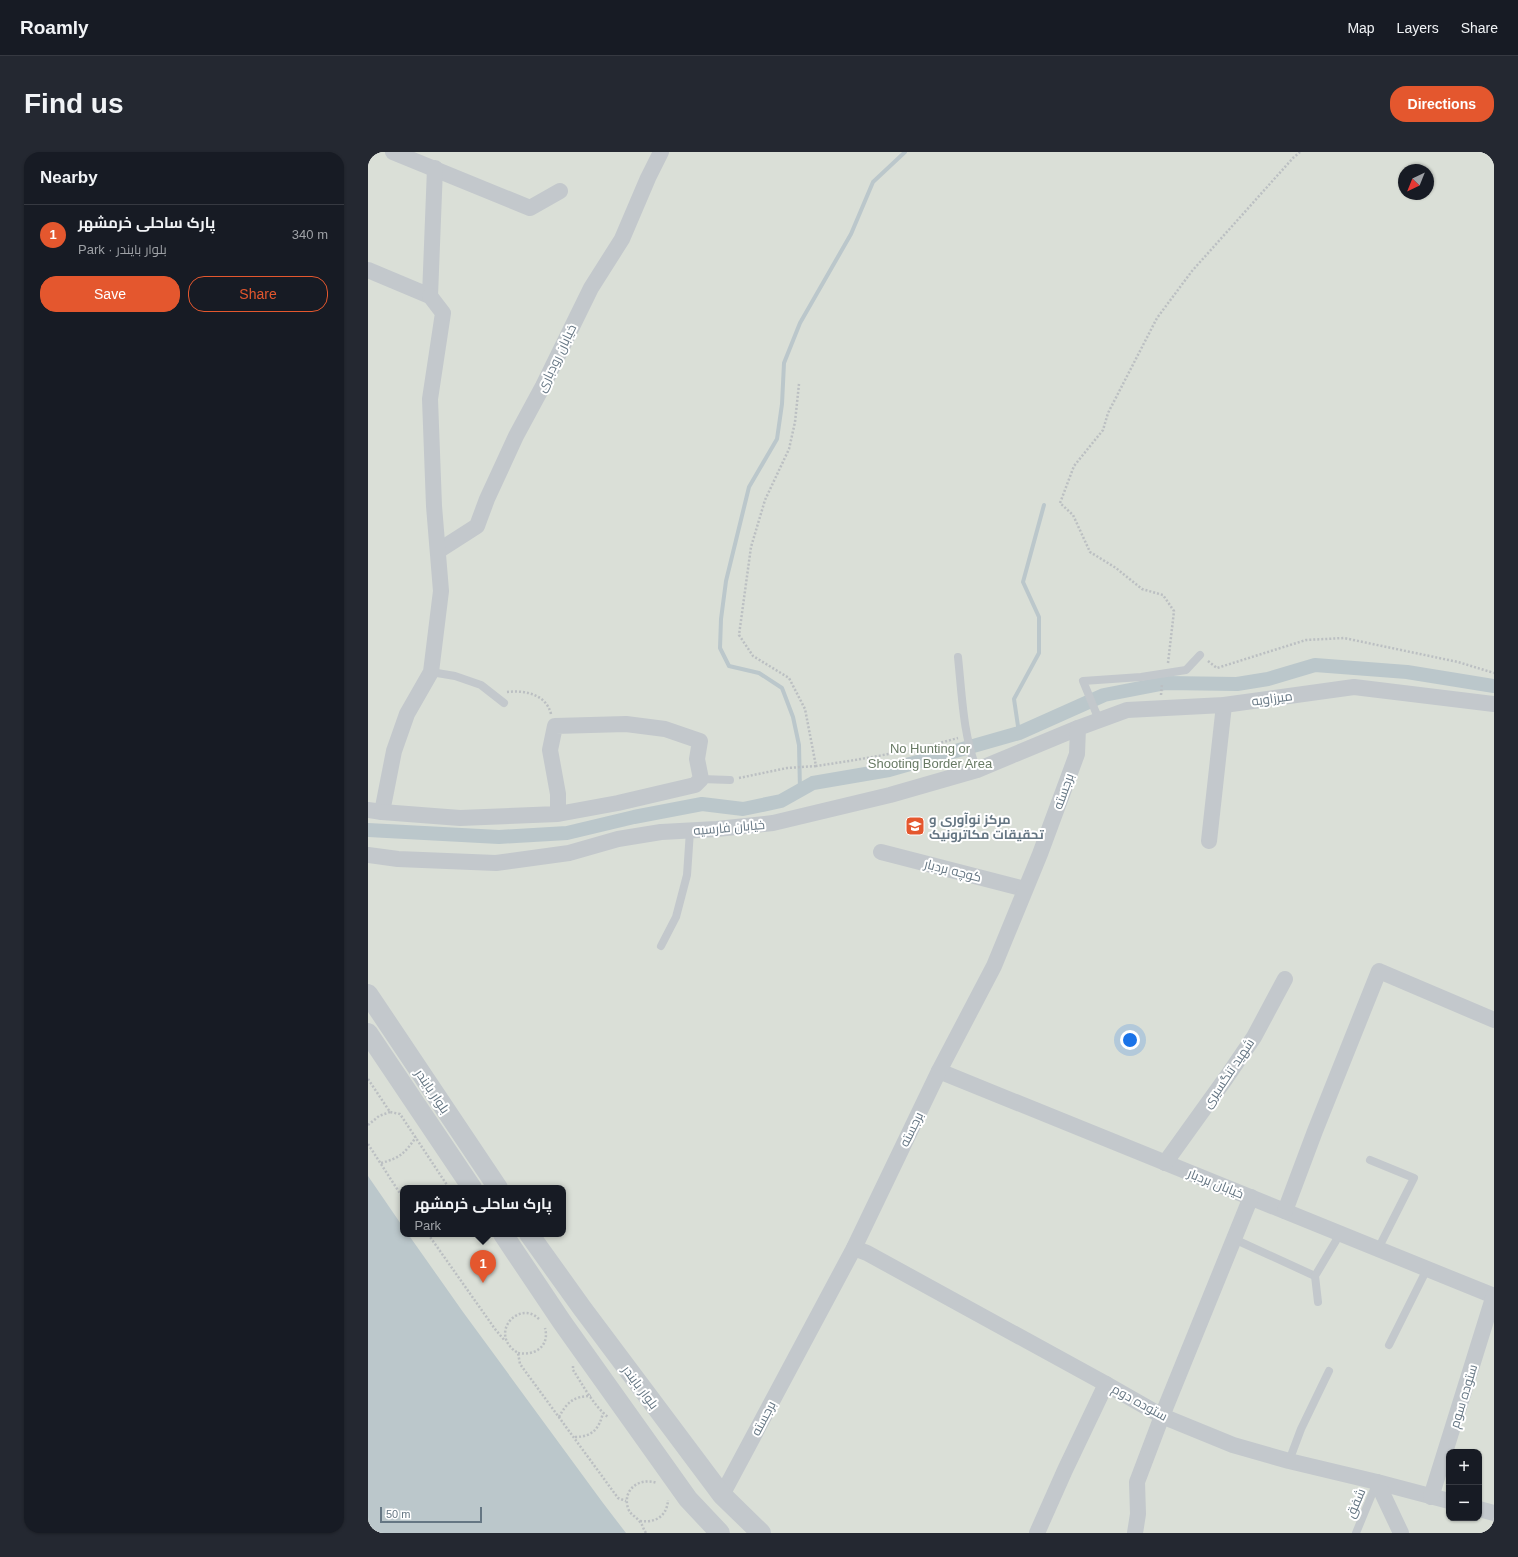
<!DOCTYPE html>
<html lang="en">
<head>
<meta charset="utf-8">
<style>
	:root { --surface:#171b24; --page:#242831; --text:#f1f3f6; --muted:#9ea1a6; --line:#363941; --accent:#e4572e }
	body { margin:0; font-family:Helvetica,Cairo,sans-serif; background:var(--page); color:var(--text) }
	.controls { position:absolute; right:12px; bottom:12px; display:grid; overflow:hidden; border-radius:8px; box-shadow:0 1px 3px #0004 }
	.controls button { width:36px; height:36px; display:grid; place-items:center; padding:0; border:0; border-bottom:1px solid var(--line); background:var(--surface); color:var(--text); font:20px sans-serif }
	.compass { position:absolute; left:1030px; top:12px; width:36px; height:36px; border-radius:50%; background:var(--surface); box-shadow:0 1px 3px #0004; rotate:223deg }
	.scale { position:absolute; left:12px; bottom:10px; width:102px; box-sizing:border-box; padding-left:4px; border:2px solid #657683; border-top:0; font-size:11px; line-height:14px; white-space:nowrap; color:#657683; -webkit-text-stroke:3px #fff; paint-order:stroke }
	.you { position:absolute; left:762px; top:888px; width:14px; height:14px; margin:-10px; border:3px solid #fff; border-radius:50%; background:#1a73e8; box-shadow:0 0 0 6px #1a73e833 }
	.badge { display:grid; place-items:center; width:26px; height:26px; border-radius:50%; background:var(--accent); color:#fff; font-size:13px; font-weight:700 }
	.pin { position:absolute; translate:-50% -33px; filter:drop-shadow(0 1px 2px #0008) }
	.pin::after { content:''; position:absolute; top:21px; width:14px; height:12px; background:inherit; clip-path:polygon(0 0,100% 0,50% 100%) }
	.popup { position:absolute; left:32px; top:1033px; width:166px; height:52px; box-sizing:border-box; display:grid; place-content:center; border-radius:8px; background:var(--surface); filter:drop-shadow(0 1px 3px #0005); font-size:13px; white-space:nowrap; color:var(--muted) }
	.popup b { font-size:15px; color:var(--text) }
	.popup::after { content:''; position:absolute; left:50%; top:100%; margin-left:-8px; border:8px solid transparent; border-top-color:var(--surface) }
	.list { margin:0; padding:0; list-style:none }
	h2 { display:flex; justify-content:space-between; align-items:center; height:52px; margin:0; padding:0 16px; font-size:17px }
	h2 small { font-size:13px; font-weight:400; color:var(--muted) }
	.list li { display:grid; grid-template-columns:26px 1fr auto; gap:12px; align-items:center; box-sizing:border-box; height:60px; padding:0 16px; border-top:1px solid var(--line) }
	.list b { display:block; font-size:15px; white-space:nowrap }
	.list p { margin:0; font-size:13px; white-space:nowrap; color:var(--muted) }
	.list em { font-size:13px; font-style:normal; color:var(--muted) }
	.actions { display:flex; gap:8px; padding:12px 16px }
	.actions a { flex:1; padding:9px 0; border:1px solid var(--accent); border-radius:16px; text-align:center; font-size:14px; color:var(--accent) }
	.actions .main { background:var(--accent); color:#fff }
	.map { position:relative; flex:none; width:1126px; height:1381px; overflow:hidden; border-radius:16px }
	header { display:flex; align-items:center; gap:24px; box-sizing:border-box; height:56px; padding:0 20px; background:var(--surface); border-bottom:1px solid var(--line) }
	header strong { font-size:19px }
	nav { display:flex; gap:22px; margin-inline-start:auto; font-size:14px }
	.intro { display:flex; align-items:center; justify-content:space-between; box-sizing:border-box; height:96px; padding:0 24px }
	h1 { margin:0; font-size:28px }
	.button { padding:10px 18px; border-radius:16px; background:var(--accent); color:#fff; font-size:14px; font-weight:700 }
	main { display:flex; gap:24px; padding:0 24px }
	aside { flex:1; background:var(--surface); border-radius:16px; box-shadow:0 1px 3px #0004 }
	.map>svg:first-child { display:block }
	.green { fill:#dadfd7; fill-rule:evenodd }
	.water { fill:#bbc7cb }
	.lines { fill:none; stroke-linecap:round; stroke-linejoin:round }
	.stream { stroke:#bbc7cb; stroke-width:4 }
	.canal { stroke:#bbc7cb; stroke-width:14 }
	.path { stroke:#bbbfc2; stroke-width:2.5; stroke-dasharray:2 2; stroke-linecap:butt }
	.service { stroke:#c3c8cc; stroke-width:8 }
	.minor { stroke:#c3c8cc; stroke-width:16 }
	.tertiary { stroke:#c3c8cc; stroke-width:20 }
	.labels { text-anchor:middle; stroke-width:4; stroke-linejoin:round; paint-order:stroke }
	.street-label { font-size:13px; fill:#657683; stroke:#fff }
	.park-label { font-size:13px; fill:#687a64; stroke:#fff }
	.poi-label { font-size:13px; font-weight:bold; fill:#657683; stroke:#fff; text-anchor:start }
</style>
</head>
<body>
<header>
<strong>Roamly</strong>
<nav><a>Map</a><a>Layers</a><a>Share</a></nav>
</header>
<div class="intro"><h1>Find us</h1><a class="button">Directions</a></div>
<main>
<aside>
<h2>Nearby<small></small></h2>
<ul class="list">
<li><span class="badge">1</span><div><b>پارک ساحلی خرمشهر</b><p>Park · بلوار بایندر</p></div><em>340 m</em></li>
</ul>
<div class="actions"><a class="main">Save</a><a>Share</a></div>
</aside>
<div class="map">
<svg width="1126" height="1381" viewBox="0 0 1126 1381">
	<rect width="100%" height="100%" fill="#fafaf8"/>
	<path class="green" d="M 0,0 L 1126,0 L 1126,1381 L 0,1381 ZM 1036,18 L 1060,18 L 1060,42 L 1036,42 ZM 35,1036 L 195,1036 L 195,1082 L 35,1082 ZM 1081,1300 L 1111,1300 L 1111,1366 L 1081,1366 Z"/>
	<polygon class="water" points="0,1024 35,1075 35,1082 40,1082 95,1160 235,1351 258,1381 0,1381"/>
	<g class="lines">
		<g class="stream">
			<polyline points="651,581 646,547 671,501 671,465 655,430 676,353"/>
			<polyline points="432,638 431,593 425,565 414,536 391,521 361,514 352,496 353,467 358,429 381,335 409,287 414,252 416,211 432,171 483,82 505,30 537,0"/>
		</g>
		<polyline class="canal" points="0,678 131,685 199,681 266,665 334,652 375,657 413,649 445,631 521,618 651,581 736,543 798,531 869,532 900,527 947,513 1039,520 1126,534"/>
		<g class="path">
			<path d="M 431,232 L 427,270 L 421,297 L 397,348 L 383,395 L 371,483 L 385,504 L 421,526 L 437,557 L 448,614 C 496,607 543,599 590,586"/>
			<polyline points="840,509 849,516 938,488 976,486 1090,510 1126,521"/>
			<polyline points="800,511 806,459 795,443 774,437 748,416 722,400 705,363 692,351 706,314 735,278 740,261 789,166 824,119 925,6 932,0"/>
			<path d="M 139,540 C 157,538 178,542 183,562"/>
			<polyline points="793,543 794,532"/>
			<polyline points="371,626 419,616 448,614"/>
			<polyline points="0,927 22,960 32,962 81,1036"/>
			<polyline points="0,973 11,964 22,960"/>
			<polyline points="0,992 35,1046"/>
			<path d="M 13,1011 C 32,1006 37,1001 48,985"/>
			<polyline points="60,1082 127,1177 137,1189"/>
			<polyline points="71,1082 73,1082"/>
			<polyline points="115,1082 120,1089"/>
			<path d="M 171,1167 C 151,1147 119,1182 150,1201 L 152,1212 L 250,1346 L 258,1349"/>
			<path d="M 150,1201 C 166,1204 182,1195 177,1176"/>
			<path d="M 205,1214 L 205,1218 C 215,1233 225,1253 240,1265"/>
			<path d="M 191,1265 C 199,1250 206,1244 223,1244"/>
			<path d="M 207,1285 C 224,1285 231,1277 235,1261"/>
			<path d="M 272,1369 C 288,1371 299,1364 300,1348"/>
			<path d="M 278,1381 C 275,1377 275,1373 272,1370 C 268,1364 262,1363 260,1356 C 254,1337 272,1325 289,1331"/>
		</g>
		<g class="service">
			<path d="M 590,505 C 594,543 595,583 609,618"/>
			<polyline points="63,520 87,524 113,533 136,551"/>
			<polyline points="731,568 715,529 773,525 818,518 832,503"/>
			<polyline points="333,627 362,628"/>
			<polyline points="293,794 308,765 319,723 322,679"/>
			<polyline points="1002,1008 1046,1026 1010,1097"/>
			<polyline points="866,1087 947,1124"/>
			<polyline points="950,1150 947,1124 972,1082"/>
			<polyline points="1021,1193 1059,1117"/>
			<polyline points="921,1309 933,1277 961,1219"/>
			<polyline points="988,1381 1009,1330"/>
		</g>
		<g class="minor">
			<polyline points="25,0 162,56 192,39"/>
			<polyline points="0,118 62,144 67,16"/>
			<polyline points="70,399 109,374 119,347 148,284 175,234 223,136 254,87 280,26 293,0"/>
			<polyline points="0,658 14,660 26,599 39,562 63,520 73,439 66,354 62,247 75,161 62,144"/>
			<polyline points="14,660 92,666 190,662 250,651 327,633 333,627 329,607 332,589 297,577 258,572 187,574 182,598 190,642 190,662"/>
			<polyline points="841,689 856,553"/>
			<polyline points="513,700 657,737"/>
			<polyline points="0,703 30,707 128,711 201,701 250,687 293,680 349,677 405,671 522,643 609,618 710,576"/>
			<polyline points="571,919 1126,1144"/>
			<polyline points="797,1011 858,926 886,885 917,827"/>
			<polyline points="917,1059 947,979 1011,819 1126,868"/>
			<polyline points="486,1096 499,1101 738,1232 794,1264 865,1293 921,1309 1009,1330 1081,1349"/>
			<polyline points="1009,1330 1033,1381"/>
			<polyline points="354,1343 486,1096 571,919 626,814 672,702 709,602 710,576 759,558 856,553 986,535 1126,552"/>
			<polyline points="1063,1345 1126,1143"/>
			<polyline points="1111,1357 1126,1361"/>
			<polyline points="669,1381 697,1318 738,1232"/>
			<polyline points="767,1381 770,1362 769,1330 794,1264 883,1045"/>
		</g>
		<g class="tertiary">
			<polyline points="0,842 130,1036"/>
			<polyline points="0,881 104,1036"/>
			<polyline points="135,1082 194,1170 320,1347 352,1381"/>
			<polyline points="161,1082 214,1156 354,1343 393,1381"/>
		</g>
	</g>
	<defs>
		<g id="university-square" transform="scale(1)"><rect x="-9" y="-9" width="18" height="18" rx="4" fill="#e4572e" stroke="#fff"/><path d="M0-5L7-2L0 1L-7-2ZM-4 1L0 2.5L4 1V4Q0 6-4 4Z" fill="#fff"/></g>
	</defs>
	<g fill-rule="evenodd">
		<use href="#university-square" x="547" y="674"/>
	</g>
	<g class="labels">
		<g class="street-label">
			<text transform="translate(188 206) rotate(-64)" y="5">خیابان رودباری</text>
			<text transform="translate(904 546) rotate(-8)" y="5">میرزاویه</text>
			<text transform="translate(695 639) rotate(-70)" y="5">برجسته</text>
			<text transform="translate(361 675) rotate(-5)" y="5">خیابان فارسیه</text>
			<text transform="translate(585 718) rotate(14)" y="5">کوچه بردبار</text>
			<text transform="translate(860 921) rotate(-56)" y="5">شهید تنگسیری</text>
			<text transform="translate(65 939) rotate(56)" y="5">بلوار بایندر</text>
			<text transform="translate(543 977) rotate(-64)" y="5">برجسته</text>
			<text transform="translate(848 1031) rotate(22)" y="5">خیابان بردبار</text>
			<text transform="translate(273 1235) rotate(53)" y="5">بلوار بایندر</text>
			<text transform="translate(1095 1244) rotate(-73)" y="5">ستوده سوم</text>
			<text transform="translate(772 1250) rotate(29)" y="5">ستوده دوم</text>
			<text transform="translate(395 1266) rotate(-62)" y="5">برجسته</text>
			<text transform="translate(987 1351) rotate(-67)" y="5">شفق</text>
		</g>
		<g class="park-label">
			<text x="562" y="601">No Hunting or<tspan x="562" dy="15">Shooting Border Area</tspan></text>
		</g>
		<g class="poi-label">
			<text x="561" y="672">مرکز نوآوری و<tspan x="561" dy="15">تحقیقات مکاترونیک</tspan></text>
		</g>
	</g>
</svg>
<div class="controls">
<button>+</button>
<button>−</button>
</div>
<svg class="compass" viewBox="-18 -18 36 36"><path d="M0-13l5 13h-10z" fill="#e53935"/><path d="M0 13l5-13h-10z" fill="#9ea1a6"/></svg>
<div class="scale">50 m</div>
<div class="you"></div>
<div class="pin badge" style="left:115px;top:1131px">1</div>
<div class="popup"><b>پارک ساحلی خرمشهر</b>Park</div>
</div>
</main>
</body>
</html>
